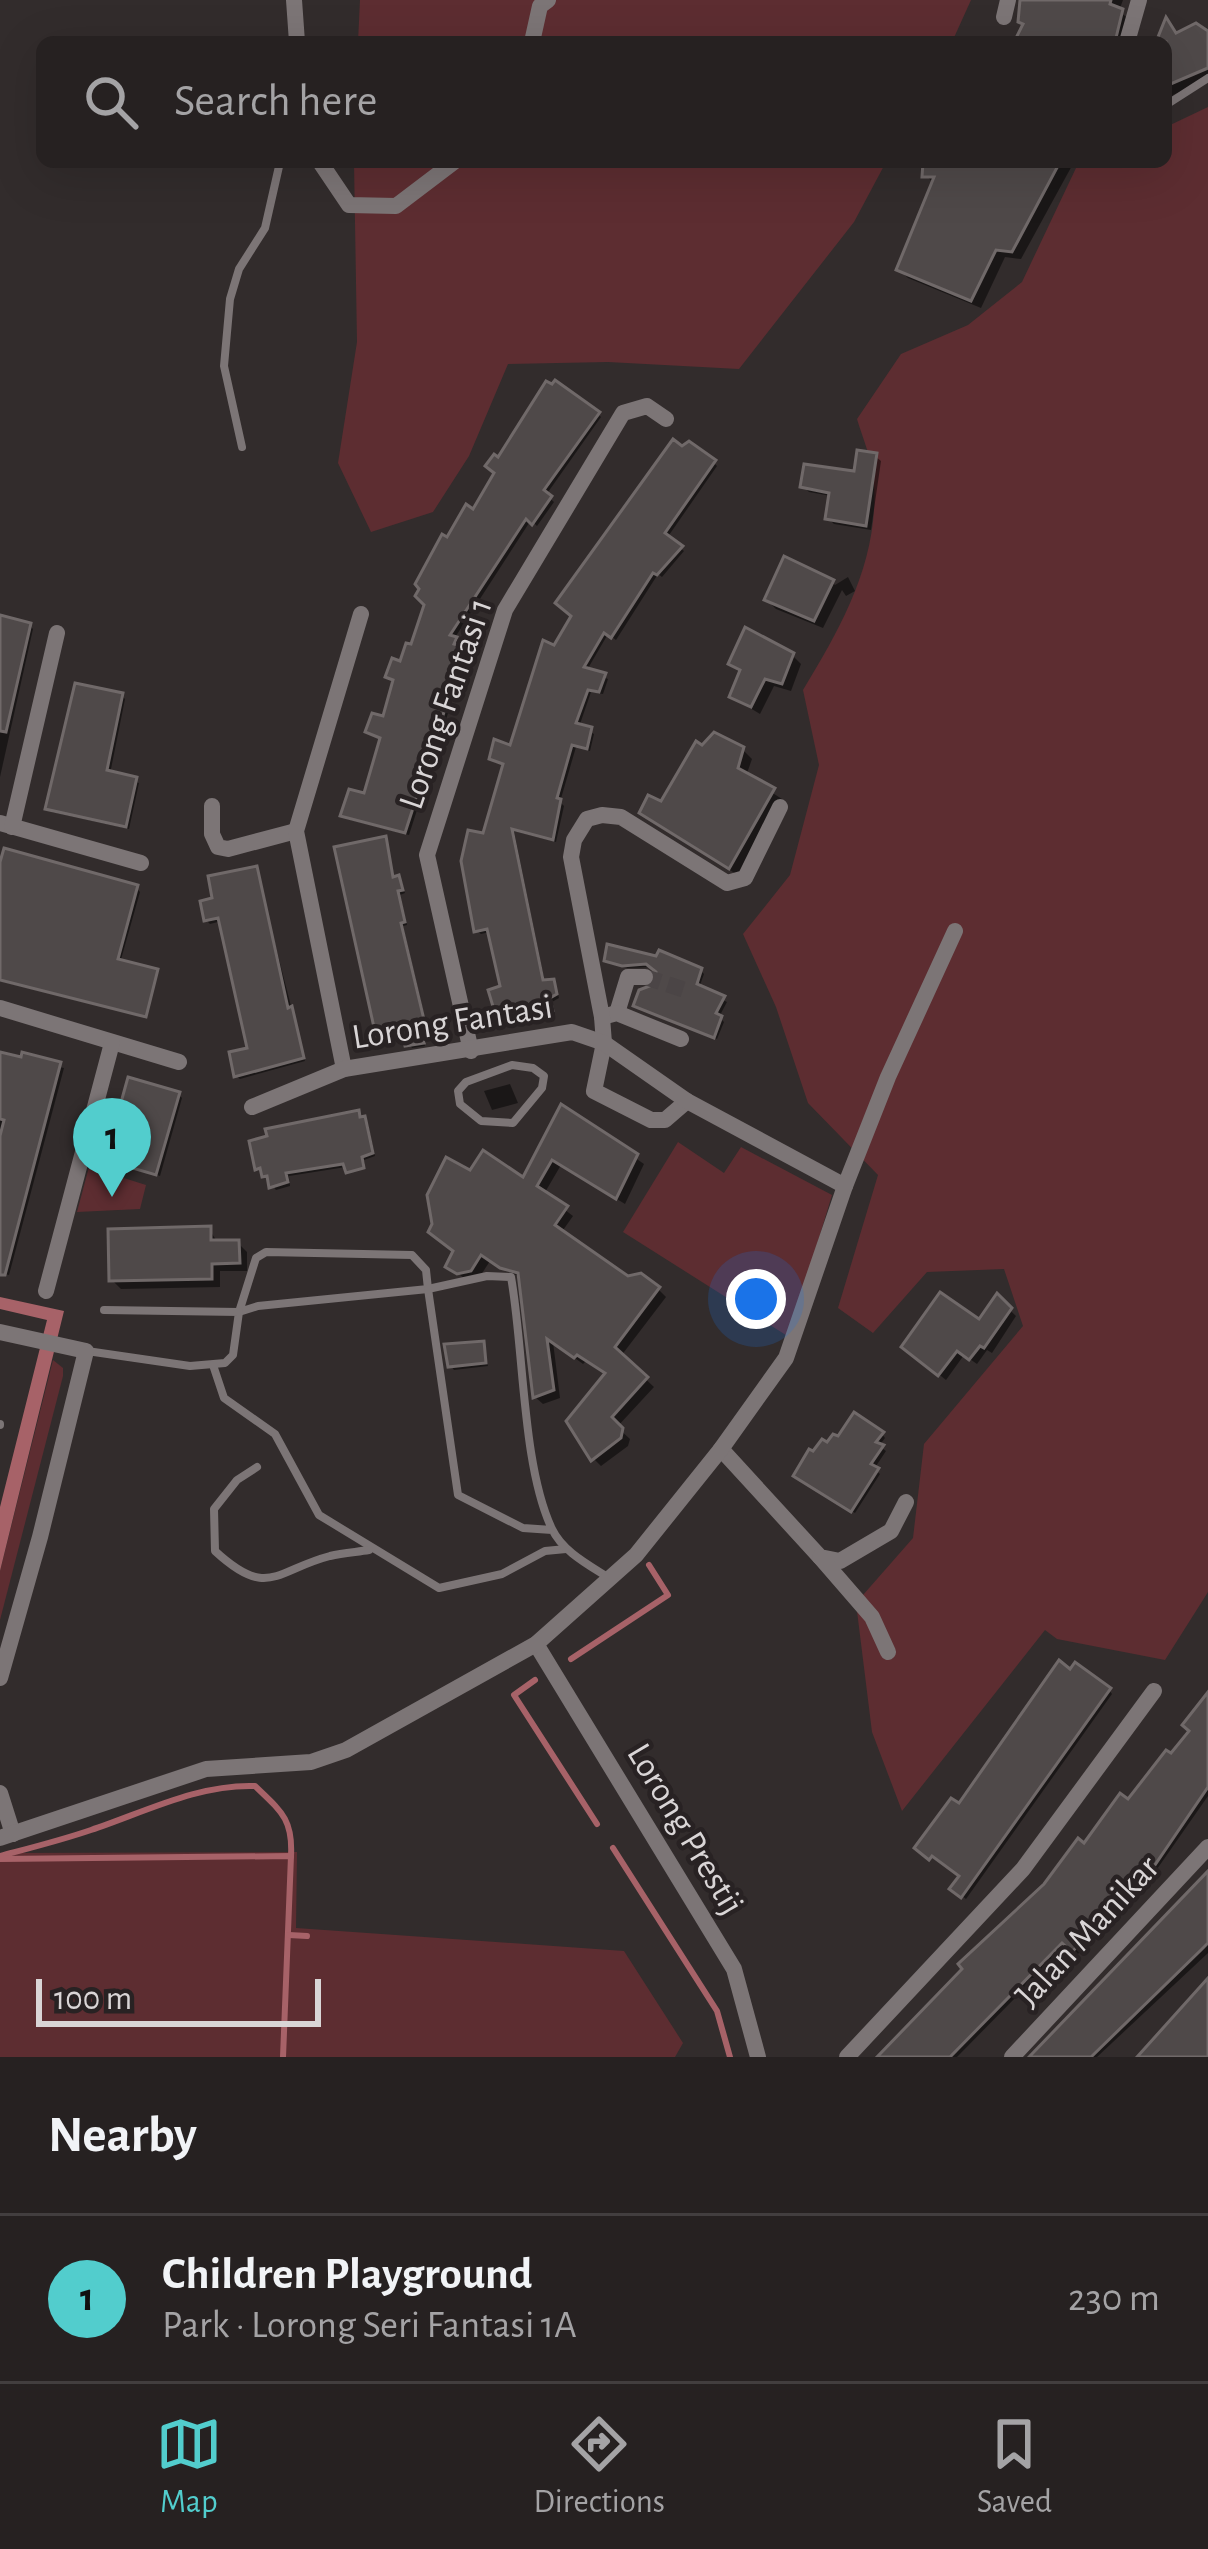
<!DOCTYPE html>
<html lang="en">
<head>
<meta charset="utf-8">
<style>
	:root { --surface:#262121; --page:#322e2e; --text:#f1f3f6; --muted:#a4a3a5; --line:#423e3f; --accent:#52cdcd }
	body { margin:0; font-family:"Alegreya Sans",sans-serif; background:var(--page); color:var(--text) }
	.scale { position:absolute; left:36px; bottom:30px; width:285px; box-sizing:border-box; padding-left:12px; border:6px solid #d9d5d6; border-top:0; font-size:33px; line-height:42px; white-space:nowrap; color:#d9d5d6; -webkit-text-stroke:9px #282223; paint-order:stroke }
	.you { position:absolute; left:756px; top:1299px; width:42px; height:42px; margin:-30px; border:9px solid #fff; border-radius:50%; background:#1a73e8; box-shadow:0 0 0 18px #1a73e833 }
	.badge { display:grid; place-items:center; width:78px; height:78px; border-radius:50%; background:var(--accent); color:#111; font-size:39px; font-weight:700 }
	.pin { position:absolute; translate:-50% -99px; filter:drop-shadow(0 3px 6px #0008) }
	.pin::after { content:''; position:absolute; top:63px; width:42px; height:36px; background:inherit; clip-path:polygon(0 0,100% 0,50% 100%) }
	.list { margin:0; padding:0; list-style:none }
	h2 { display:flex; justify-content:space-between; align-items:center; height:156px; margin:0; padding:0 48px; font-size:51px }
	h2 small { font-size:39px; font-weight:400; color:var(--muted) }
	.list li { display:grid; grid-template-columns:78px 1fr auto; gap:36px; align-items:center; box-sizing:border-box; height:168px; padding:0 48px; border-top:3px solid var(--line) }
	.list b { display:block; font-size:45px; white-space:nowrap }
	.list p { margin:0; font-size:39px; white-space:nowrap; color:var(--muted) }
	.list em { font-size:39px; font-style:normal; color:var(--muted) }
	.icon { flex:none; width:66px; height:66px; fill:none; stroke:currentColor; stroke-width:2; stroke-linecap:round; stroke-linejoin:round }
	.map { position:relative; flex:none; width:1208px; height:2057px; overflow:hidden }
	.search { position:absolute; background:var(--surface); box-shadow:0 12px 48px #0002; left:36px; right:36px; top:36px; height:132px; display:flex; align-items:center; gap:30px; box-sizing:border-box; padding:0 42px; border-radius:18px; color:var(--muted); font-size:45px }
	.sheet { height:324px; background:var(--surface) }
	nav { display:flex; justify-content:space-around; align-items:center; box-sizing:border-box; height:168px; border-top:3px solid var(--line); background:var(--surface); font-size:33px; color:var(--muted) }
	nav a { display:grid; justify-items:center; gap:6px }
	nav .on { color:var(--accent) }
	.map>svg:first-child { display:block }
	.green { fill:#5d2d31 }
	.water { fill:#a76268 }
	.shadow { fill:#0007 }
	.lines { fill:none; stroke-linecap:round; stroke-linejoin:round }
	.stream { stroke:#a76268; stroke-width:6 }
	.building { fill:#4f4949; stroke:#706969; stroke-width:3 }
	.street-tunnel { stroke:#4b4546; stroke-width:16; stroke-dasharray:16 8; stroke-linecap:butt }
	.lane { stroke:#7c7576; stroke-width:8 }
	.street { stroke:#7c7576; stroke-width:16 }
	.labels { text-anchor:middle; stroke-width:9; stroke-linejoin:round; paint-order:stroke }
	.street-label { font-size:36px; fill:#d9d5d6; stroke:#282223 }
</style>
</head>
<body>
<div class="map">
<svg width="1208" height="2057" viewBox="0 0 1208 2057">
	<rect width="100%" height="100%" fill="#322c2c"/>
	<g class="green">
		<polygon points="360,0 971,0 952,42 358,42"/>
		<path d="M 1208,107 L 1208,1592 L 1165,1660 L 1057,1639 L 1045,1630 L 902,1811 L 872,1732 L 856,1603 L 913,1538 L 924,1444 L 1023,1326 L 1004,1269 L 927,1272 L 873,1333 L 838,1308 L 878,1175 L 808,1103 L 776,1007 L 743,934 L 790,875 L 819,765 L 803,690 C 842,626 879,560 874,482 C 873,462 863,439 857,419 L 901,354 L 968,325 L 1022,282 L 1076,168 L 1089,162 L 1166,162 L 1166,127 Z"/>
		<polygon points="354,162 886,162 854,222 739,369 608,362 508,364 469,456 433,512 371,532 338,463 357,342"/>
		<polygon points="678,1142 724,1173 741,1147 832,1195 789,1337 623,1232"/>
		<polygon points="89,1167 146,1185 140,1209 77,1212"/>
		<polygon points="53,1360 63,1368 63,1376 0,1620 0,1571"/>
		<polygon points="297,1852 296,1928 624,1951 683,2043 675,2057 0,2057 0,1853"/>
	</g>
	<polygon class="water" points="0,1297 64,1311 0,1571 0,1507 47,1320 0,1309"/>
	<g class="shadow">
		<polygon points="1023,0 1123,0 1119,11 1131,21 1125,42 1017,42 1026,25"/>
		<polygon points="1169,26 1178,35 1208,29 1208,80 1173,95 1166,107 1166,42 1159,42"/>
		<polygon points="926,162 1074,162 1021,259 1005,257 981,308 908,278 899,269 934,184 926,175"/>
		<polygon points="598,414 601,417 546,495 554,502 537,526 531,520 454,639 457,648 467,654 409,835 347,819 343,815 366,797 383,739 368,731 385,720 396,681 388,676 413,648 448,541 474,513 498,473 499,461"/>
		<polygon points="875,456 881,461 871,530 834,524 828,518 831,496 809,492 803,486 857,475"/>
		<polygon points="714,463 717,466 667,538 684,551 662,577 658,574 616,640 608,634 587,670 608,679 603,694 591,692 579,727 594,734 590,751 576,747 560,802 564,806 556,842 514,831 545,983 556,986 559,998 552,1002 555,1015 539,1020 534,1015 505,1025 501,1021 503,988 490,932 481,934 477,931 485,836 506,766 492,758 512,749 556,648"/>
		<polygon points="848,577 855,591 846,596 842,590 823,628 776,609 767,600 832,582 835,585"/>
		<polygon points="29,625 33,629 0,777 0,628"/>
		<polygon points="792,655 801,664 791,691 774,686 760,714 732,697 742,674 731,664"/>
		<polygon points="121,695 125,699 110,774 139,783 129,829 52,812 48,808"/>
		<polygon points="742,749 752,759 746,776 782,799 739,876 642,812 663,805"/>
		<polygon points="385,839 395,879 402,882 405,893 400,895 407,925 403,926 428,1031 421,1033 425,1046 412,1048 406,1037 383,1043 380,1039"/>
		<polygon points="256,869 305,1061 240,1079 236,1076 251,1050 222,921 210,924 206,920 215,901"/>
		<polygon points="0,873 136,888 140,892 120,963 154,971 143,1017 0,981"/>
		<polygon points="610,948 701,971 704,974 699,988 727,1002 719,1017 724,1022 717,1039 640,1009 658,987 659,972 653,967 628,968 611,964 607,960"/>
		<polygon points="0,1055 64,1068 9,1275 0,1273"/>
		<polygon points="510,1084 518,1103 492,1110 484,1091"/>
		<polygon points="178,1094 182,1098 160,1176 108,1159"/>
		<polygon points="563,1108 644,1164 625,1204 561,1165 544,1194 573,1216 561,1233 628,1279 658,1289 666,1297 621,1356 654,1387 617,1427 630,1439 628,1446 601,1466 594,1459 608,1374 586,1361 583,1364 553,1342 560,1398 543,1404 535,1397 522,1278 490,1261 479,1278 468,1281 448,1266 456,1252 471,1174 524,1182"/>
		<polygon points="358,1113 368,1124 375,1156 364,1160 365,1164 289,1176 290,1186 276,1190 258,1168"/>
		<polygon points="209,1229 218,1243 238,1243 247,1252 247,1271 220,1271 220,1287 121,1289 112,1280"/>
		<polygon points="997,1298 1016,1316 992,1353 987,1350 977,1364 964,1355 946,1380 912,1353 980,1323"/>
		<polygon points="483,1344 488,1366 454,1370 451,1366"/>
		<polygon points="882,1434 885,1438 879,1446 886,1451 874,1469 880,1474 855,1513 800,1479"/>
		<polygon points="1109,1690 1112,1694 966,1899 953,1889 963,1876 918,1848 959,1807"/>
		<polygon points="1208,1709 1208,1796 1148,1882 1145,1879 1128,1903 1119,1897 1096,1935 1078,1954 1068,1944 957,2057 881,2057 1172,1757"/>
		<polygon points="1208,1875 1208,1953 1097,2057 1032,2057"/>
	</g>
	<g class="lines">
		<g class="stream">
			<polyline points="571,1659 668,1595 649,1565"/>
			<polyline points="535,1680 514,1695 597,1824"/>
			<polyline points="613,1848 717,2011 730,2057"/>
			<path d="M 0,1856 C 30,1848 62,1840 91,1830 C 145,1812 198,1784 255,1786 C 281,1811 293,1819 291,1856"/>
			<polyline points="0,1859 291,1856 283,2057"/>
			<polyline points="289,1935 307,1936"/>
		</g>
	</g>
	<g class="building">
		<polygon points="1020,0 1111,0 1110,4 1123,9 1115,42 1014,42 1023,24 1018,22"/>
		<polygon points="1166,17 1176,33 1196,23 1208,31 1208,68 1166,86 1166,42 1156,42"/>
		<polygon points="923,162 1060,162 1012,252 996,250 971,301 896,270 934,177 922,177"/>
		<polygon points="555,380 600,412 544,490 552,496 532,525 526,519 450,635 457,637 454,644 465,647 405,833 340,816 349,789 364,793 380,738 365,732 372,713 383,716 393,680 385,677 392,658 400,661 406,643 411,644 424,605 415,596 419,589 415,584 442,534 447,537 466,504 473,509 494,473 485,466 494,454 498,457 546,381 552,384"/>
		<polygon points="673,439 682,446 689,441 716,460 665,533 683,546 657,575 653,573 611,638 604,633 584,667 606,673 599,692 588,690 576,723 592,727 587,749 572,745 557,798 561,799 553,840 512,829 543,980 554,979 557,994 550,998 553,1011 533,1018 531,1011 498,1023 488,990 500,986 487,929 474,932 461,861 468,830 483,833 503,764 489,759 494,739 510,745 543,640 554,645 571,616 555,603"/>
		<polygon points="857,450 877,453 866,526 825,519 829,493 800,487 804,464 854,471"/>
		<polygon points="784,556 834,580 814,621 764,600"/>
		<polygon points="0,615 31,623 6,732 0,731"/>
		<polygon points="745,627 794,653 782,684 765,679 751,707 729,697 740,670 728,664"/>
		<polygon points="75,683 123,693 107,770 137,777 126,827 45,809"/>
		<polygon points="714,732 744,747 738,768 775,788 729,869 639,813 648,795 661,801 696,741 702,745"/>
		<polygon points="386,836 393,877 399,875 403,890 398,891 405,922 401,923 426,1028 419,1029 424,1043 405,1046 402,1034 377,1041 334,847"/>
		<polygon points="4,848 138,885 118,959 158,969 146,1017 0,980 0,862"/>
		<polygon points="257,866 288,1008 292,1006 304,1058 234,1077 229,1052 247,1048 218,918 204,921 200,901 212,898 208,876"/>
		<polygon points="607,944 656,956 659,950 702,968 697,984 725,996 716,1013 722,1016 714,1038 633,1006 639,990 655,984 656,972 646,964 622,966 604,961"/>
		<polygon points="0,1052 21,1057 22,1052 61,1062 5,1275 0,1275 0,1136 4,1120 0,1119"/>
		<polygon points="128,1077 180,1092 156,1175 105,1160"/>
		<polygon points="561,1104 638,1154 616,1199 552,1160 537,1186 568,1206 555,1225 628,1276 641,1273 660,1287 615,1347 648,1377 612,1417 623,1428 621,1438 591,1461 566,1421 605,1373 577,1355 574,1358 547,1339 554,1390 533,1398 518,1273 500,1268 481,1255 471,1271 457,1274 445,1267 453,1251 428,1232 432,1224 427,1195 446,1157 470,1170 483,1150 523,1177"/>
		<polygon points="359,1110 360,1117 365,1116 373,1153 362,1157 364,1168 346,1173 343,1164 286,1173 288,1182 269,1188 267,1176 262,1177 260,1168 255,1170 249,1141 267,1136 265,1129"/>
		<polygon points="211,1226 211,1240 239,1240 240,1263 212,1264 212,1279 109,1281 108,1229"/>
		<polygon points="940,1292 979,1319 997,1293 1012,1308 984,1348 980,1346 969,1360 957,1351 938,1376 901,1347"/>
		<polygon points="484,1341 486,1363 448,1367 444,1344"/>
		<polygon points="854,1412 884,1432 876,1442 884,1445 871,1464 879,1468 851,1512 793,1476 809,1449 813,1451 822,1439 827,1442 833,1434 838,1436"/>
		<polygon points="1059,1660 1070,1669 1075,1662 1111,1688 961,1898 949,1889 959,1876 932,1856 929,1860 914,1848 951,1798 959,1803"/>
		<polygon points="1208,1692 1208,1787 1144,1881 1140,1878 1123,1901 1115,1896 1092,1931 1072,1952 1062,1943 950,2057 877,2057 962,1969 958,1964 1044,1884 1078,1838 1084,1843 1120,1793 1128,1799 1166,1750 1171,1753 1189,1731 1182,1725"/>
		<polygon points="1208,1871 1208,1943 1201,1950 1091,2057 1029,2057"/>
		<polygon points="1208,1978 1208,2057 1137,2057"/>
	</g>
	<g class="lines">
		<polyline class="street-tunnel" points="645,977 685,990"/>
		<g class="lane">
			<polyline points="1166,105 1208,78"/>
			<polyline points="242,447 224,366 230,299 239,269 265,228 280,162"/>
			<polygon points="512,1065 533,1068 544,1076 542,1088 513,1123 481,1121 460,1104 458,1091 466,1082"/>
			<polygon points="266,1252 412,1255 426,1270 428,1289 258,1306 239,1312 256,1258"/>
			<polyline points="87,1351 190,1366 225,1363 233,1355 239,1312 104,1310"/>
			<polyline points="213,1365 224,1398 275,1434 319,1515 439,1588 502,1574 545,1551 566,1549"/>
			<polyline points="0,1424 0,1425"/>
			<path d="M 257,1467 L 237,1480 L 214,1509 L 215,1551 C 268,1600 276,1570 330,1556 C 343,1553 357,1552 369,1550"/>
			<path d="M 552,1530 L 523,1528 L 458,1495 L 428,1289 L 487,1276 L 511,1277 C 524,1349 522,1466 552,1529 C 563,1552 589,1565 609,1578"/>
		</g>
		<g class="street">
			<polyline points="294,0 297,42"/>
			<polyline points="1004,17 1008,0"/>
			<polyline points="532,42 540,6 548,0"/>
			<polyline points="1127,42 1139,0"/>
			<polyline points="320,162 349,205 396,206 454,162"/>
			<polyline points="212,806 212,834 218,847 228,849 296,831"/>
			<polyline points="0,823 141,863"/>
			<polyline points="12,827 57,633"/>
			<polyline points="0,1008 179,1062"/>
			<polyline points="617,1013 628,977 645,977"/>
			<polyline points="602,1017 617,1013 681,1039"/>
			<polyline points="471,1051 427,855 505,610 623,413 647,406 666,419"/>
			<polyline points="344,1069 296,831 361,614"/>
			<polyline points="687,1101 665,1120 651,1120 594,1091 604,1043 602,1017 571,857 574,840 587,819 602,815 621,817 727,883 745,878 780,807"/>
			<polyline points="252,1107 344,1069 572,1032 604,1043 687,1101 845,1186"/>
			<polyline points="46,1291 112,1043"/>
			<polyline points="0,1332 86,1351 40,1537 0,1678"/>
			<polyline points="721,1449 820,1557 840,1561 891,1531 906,1502"/>
			<polyline points="820,1557 872,1617 888,1652"/>
			<polyline points="536,1644 734,1969 758,2057"/>
			<polyline points="0,1793 13,1834"/>
			<polyline points="0,1838 206,1769 311,1762 346,1750 536,1644 636,1555 721,1449 786,1358 845,1186 888,1077 955,931"/>
			<polyline points="847,2057 1023,1869 1154,1691"/>
			<polyline points="1012,2057 1208,1847"/>
		</g>
	</g>
	<g class="labels">
		<g class="street-label">
			<text transform="translate(444 703) rotate(-71)" y="13">Lorong Fantasi 1</text>
			<text transform="translate(452 1020) rotate(-9)" y="13">Lorong Fantasi</text>
			<text transform="translate(687 1828) rotate(59)" y="13">Lorong Prestij</text>
			<text transform="translate(1086 1930) rotate(-47)" y="13">Jalan Manikar</text>
		</g>
	</g>
</svg>
<div class="scale">100 m</div>
<div class="you"></div>
<div class="pin badge" style="left:112px;top:1197px">1</div>
<div class="search"><svg class="icon" aria-label="search" viewBox="0 0 24 24"><circle cx="10" cy="10" r="6"/><path d="M15 15l6 6"/></svg>Search here</div>
</div>
<section class="sheet">
<h2>Nearby<small></small></h2>
<ul class="list">
<li><span class="badge">1</span><div><b>Children Playground</b><p>Park · Lorong Seri Fantasi 1A</p></div><em>230 m</em></li>
</ul>
</section>
<nav>
<a class="on"><svg class="icon" aria-label="map" viewBox="0 0 24 24"><path d="M3 6l6-2 6 2 6-2v14l-6 2-6-2-6 2zM9 4v14M15 6v14"/></svg>Map</a>
<a><svg class="icon" aria-label="directions" viewBox="0 0 24 24"><path d="M12 3l9 9-9 9-9-9zM9 14v-3h6M13 9l2 2-2 2"/></svg>Directions</a>
<a><svg class="icon" aria-label="saved" viewBox="0 0 24 24"><path d="M7 4h10v16l-5-4-5 4z"/></svg>Saved</a>
</nav>
</body>
</html>
